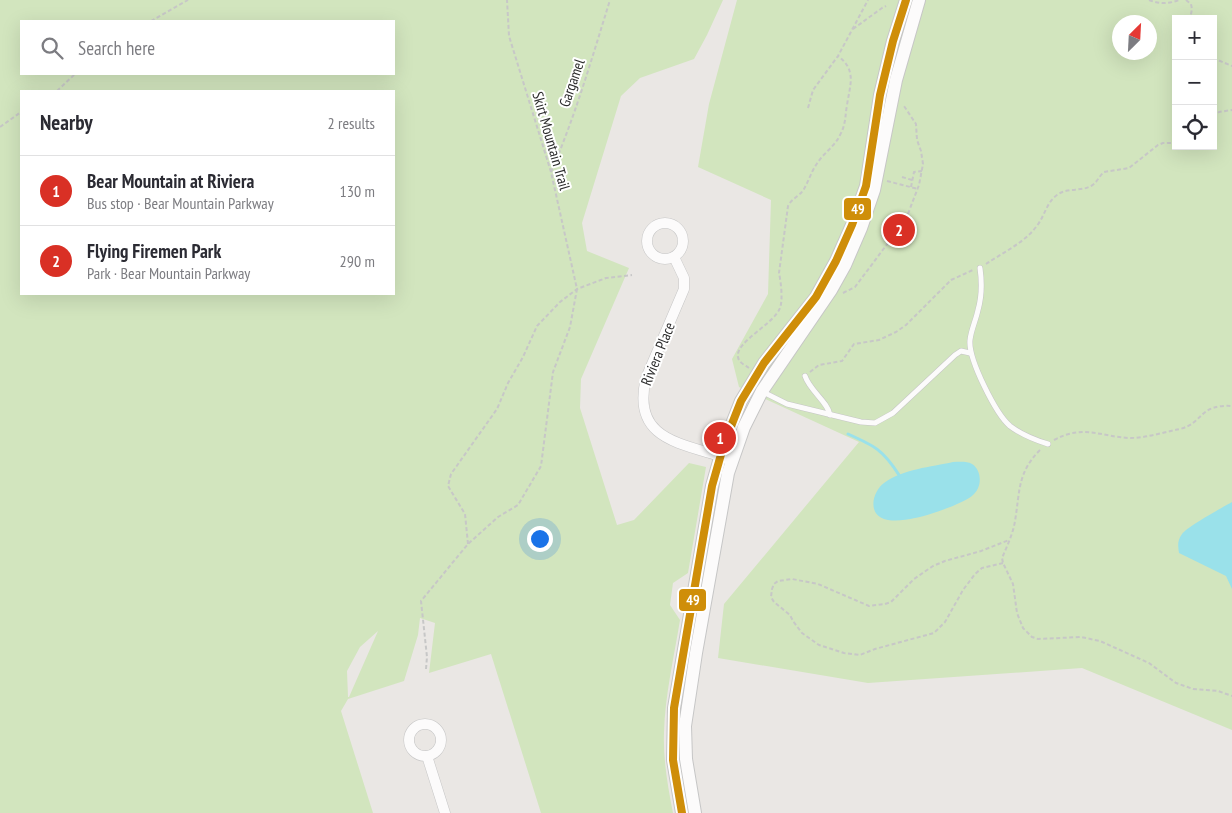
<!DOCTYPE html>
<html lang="en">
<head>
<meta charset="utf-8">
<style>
	:root { --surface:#fff; --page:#f2f2f3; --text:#2b2b33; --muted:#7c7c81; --line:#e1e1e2; --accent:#d93025 }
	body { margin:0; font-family:"PT Sans Narrow",sans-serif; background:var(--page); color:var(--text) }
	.controls { position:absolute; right:15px; top:15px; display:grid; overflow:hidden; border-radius:0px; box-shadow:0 5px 20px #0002 }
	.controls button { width:45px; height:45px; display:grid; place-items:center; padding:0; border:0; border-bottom:1px solid var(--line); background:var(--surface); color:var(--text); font:25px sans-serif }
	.compass { position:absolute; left:1112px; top:15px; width:45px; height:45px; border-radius:50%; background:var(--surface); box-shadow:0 5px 20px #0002; rotate:24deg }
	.you { position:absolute; left:539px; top:538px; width:18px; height:18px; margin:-12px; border:4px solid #fff; border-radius:50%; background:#1a73e8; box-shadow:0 0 0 8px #1a73e833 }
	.badge { display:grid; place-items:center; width:32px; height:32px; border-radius:50%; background:var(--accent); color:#fff; font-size:16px; font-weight:700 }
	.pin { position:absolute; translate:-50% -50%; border:2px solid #fff; box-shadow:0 1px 5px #0006 }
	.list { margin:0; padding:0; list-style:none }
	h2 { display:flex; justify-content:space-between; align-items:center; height:65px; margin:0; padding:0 20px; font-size:21px }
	h2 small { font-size:16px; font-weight:400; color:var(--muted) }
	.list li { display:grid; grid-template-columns:32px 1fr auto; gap:15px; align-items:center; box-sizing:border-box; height:70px; padding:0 20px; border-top:1px solid var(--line) }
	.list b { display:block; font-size:19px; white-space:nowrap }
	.list p { margin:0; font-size:16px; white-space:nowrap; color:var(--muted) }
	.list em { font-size:16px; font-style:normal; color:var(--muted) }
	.icon { flex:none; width:28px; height:28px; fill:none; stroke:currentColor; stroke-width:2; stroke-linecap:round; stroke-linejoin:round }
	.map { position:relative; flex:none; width:1232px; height:813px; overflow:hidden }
	.search { position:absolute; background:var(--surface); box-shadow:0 5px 20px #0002; left:20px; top:20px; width:375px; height:55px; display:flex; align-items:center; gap:12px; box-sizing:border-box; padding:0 18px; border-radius:0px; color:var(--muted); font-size:19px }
	.panel { position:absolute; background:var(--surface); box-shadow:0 5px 20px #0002; left:20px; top:90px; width:375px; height:205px; border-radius:0px }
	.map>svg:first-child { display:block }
	.green { fill:#d2e5be; fill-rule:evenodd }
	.water { fill:#9ae1ea }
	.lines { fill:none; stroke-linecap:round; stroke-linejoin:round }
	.stream { stroke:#9ae1ea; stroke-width:3 }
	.service-casing { stroke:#c6c6c6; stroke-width:6 }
	.minor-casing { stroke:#c6c6c6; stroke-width:11 }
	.tertiary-casing { stroke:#c6c6c6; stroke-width:14 }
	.path { stroke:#c7c7c7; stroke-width:2; stroke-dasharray:4 2.5; stroke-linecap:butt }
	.service { stroke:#fcfbfb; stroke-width:5 }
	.minor { stroke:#fcfbfb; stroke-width:10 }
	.tertiary { stroke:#fcfbfb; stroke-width:12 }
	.bus-1-casing { stroke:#fff; stroke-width:11 }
	.bus-1 { stroke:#cf8e09; stroke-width:8 }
	.labels { text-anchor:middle; stroke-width:4; stroke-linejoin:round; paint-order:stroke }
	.street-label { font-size:15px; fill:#2d2d2d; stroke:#fff }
	.line-badge { stroke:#fff; stroke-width:2 }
	.badge-label { font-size:14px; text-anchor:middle; font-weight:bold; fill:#fff }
</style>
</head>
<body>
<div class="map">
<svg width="1232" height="813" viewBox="0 0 1232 813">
	<rect width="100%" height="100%" fill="#eae7e4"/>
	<g class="green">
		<path d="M 0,0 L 723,0 L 707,35 L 694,59 L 640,78 L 621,96 L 582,223 L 587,251 L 629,268 L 581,379 L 580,408 L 617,525 L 634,520 L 689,463 L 706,467 L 688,573 L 673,583 L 670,605 L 680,620 C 674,657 665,695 664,733 C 663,760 668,787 673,813 L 541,813 L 491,654 L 429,673 L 435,623 L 420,618 L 418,635 L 404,681 L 348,699 L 341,711 L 373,813 L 0,813 ZM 21,21 L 394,21 L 394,74 L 21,74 ZM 394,91 L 394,294 L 21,294 L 21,91 ZM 378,631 L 349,697 L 348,697 L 347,671 L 360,647 Z"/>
		<path d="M 737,0 L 1232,0 L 1232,730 L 1082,668 L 868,683 L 718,658 L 724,604 L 859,442 L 739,387 L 732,359 L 768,294 L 771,200 L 698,167 L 709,104 ZM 1176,19 L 1213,19 L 1213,146 L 1176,146 ZM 1120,22 L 1150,22 L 1150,52 L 1120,52 Z"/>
	</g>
	<g class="water">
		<path d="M 953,462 C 959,462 967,461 972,464 C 982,470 982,487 974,494 C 966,503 927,516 915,518 C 905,520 894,522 884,519 C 867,513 873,491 884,483 C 903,469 931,467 953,462 Z"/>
		<path d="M 1232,502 L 1232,589 L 1226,576 L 1179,553 C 1178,546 1177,541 1182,534 C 1187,527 1223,507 1232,502 Z"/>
	</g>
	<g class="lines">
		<path class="stream" d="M 848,434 C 875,446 883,450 899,475"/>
		<g class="service-casing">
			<g id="service">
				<path d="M 980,268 C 982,282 982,296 978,310 C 976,320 971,330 970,340 C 968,359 996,414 1010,426 C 1022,435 1035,440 1048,444"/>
				<path d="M 805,376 C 810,391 828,402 830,415"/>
				<polyline points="763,392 787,404 861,422 875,423 893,413 955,355 961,351 970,353"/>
			</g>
		</g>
		<g class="minor-casing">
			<g id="minor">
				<circle cx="665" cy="241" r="18"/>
				<path d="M 674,257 L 684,278 L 684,289 L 646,378 C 631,440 681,443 726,458"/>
				<circle cx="425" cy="740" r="16"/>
				<polyline points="427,756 445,813"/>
			</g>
		</g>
		<g class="tertiary-casing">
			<g id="tertiary">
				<polyline points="682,813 673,760 674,708 712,486 724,444 741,401 764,363 816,297 836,261 852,225 866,186 880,95 893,41 906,0"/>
				<polyline points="695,813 686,759 685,726 696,653 728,473 744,427 762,391 831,290 845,265 861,228 874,190 896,80 919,0"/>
			</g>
		</g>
		<g class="path">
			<path d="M 1149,0 C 1159,4 1169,4 1179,0"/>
			<polyline points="1186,0 1191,4 1192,9 1190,19"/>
			<polyline points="151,21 188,0"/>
			<polyline points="853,29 882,8 886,6"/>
			<polyline points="1213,58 1232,66"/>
			<polyline points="57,91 75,74"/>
			<polyline points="808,108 813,90 838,56 868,0"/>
			<polyline points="1213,117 1219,112 1232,110"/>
			<polyline points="0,127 21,112"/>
			<path d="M 551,172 C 575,117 592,58 610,0"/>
			<polyline points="902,177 912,180"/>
			<polyline points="887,181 918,189"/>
			<polyline points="911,187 914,172 922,171"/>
			<path d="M 986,264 C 1002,253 1024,243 1036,227 C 1045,216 1046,203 1057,195 C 1068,187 1080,192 1091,186 C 1097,183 1099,176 1104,172 L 1129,168 L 1158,145 L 1163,143 L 1176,143"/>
			<polyline points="843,293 855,287 906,219 919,185 923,164 921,151 917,140 916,124 904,106"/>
			<path d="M 749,368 C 745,365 739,363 738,357 C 735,342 774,324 780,308 C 783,300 781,282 779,273 L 788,206 C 792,198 800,196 804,189 C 809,180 812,170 818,162 C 825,152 835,146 840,135 C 846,124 845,116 847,105 C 850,85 857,70 838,56"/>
			<polyline points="810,372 819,365 842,361 854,344 879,340 896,332 906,325 951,280 973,270"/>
			<path d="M 1054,440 C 1083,424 1102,437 1130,438 C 1146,438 1164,432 1180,429 C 1204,423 1198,404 1232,406"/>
			<path d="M 1040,450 C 1017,473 1020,492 1015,521 C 1013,534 1007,546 1002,558 L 1003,563 L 1013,584 L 1017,613 L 1023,628 L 1032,637 L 1038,639 L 1081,637 L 1100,641 L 1149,663 L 1176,683 L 1193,689 L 1218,691 L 1232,696"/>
			<polyline points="468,544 465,514 448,486 451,474 497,409 508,383 523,357 537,326 560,302 577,289 606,278 632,275"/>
			<polyline points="1003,563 982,568 975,574 963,590 945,622 934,633 875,649 860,655 844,653 819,645 802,633 793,621 790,615 774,602 771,597 772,589 774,584 778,581 792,579 818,584 869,606 885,604 891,602 914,579 933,566 945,561 981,551 1009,540"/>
			<polyline points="426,669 427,657 421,601 468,544 498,517 518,505 541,466 553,372 570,327 577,289 551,172 509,36 507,0"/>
		</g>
		<use href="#service" class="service"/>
		<use href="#minor" class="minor"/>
		<use href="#tertiary" class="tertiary"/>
		<g class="bus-1-casing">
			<polyline id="bus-1" points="682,813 673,760 674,708 712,486 724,444 741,401 764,363 816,297 836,261 852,225 866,186 880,95 893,41 906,0"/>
		</g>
		<use href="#bus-1" class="bus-1"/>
	</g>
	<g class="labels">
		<g class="street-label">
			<text transform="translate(572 83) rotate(-71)" y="5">Gargamel</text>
			<text transform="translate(551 141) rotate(74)" y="5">Skirt Mountain Trail</text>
			<text transform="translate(658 354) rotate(-68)" y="5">Riviera Place</text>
		</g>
	</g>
	<g class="line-badge">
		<rect x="843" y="197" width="29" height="24" rx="5" fill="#cf8e09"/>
		<rect x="678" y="588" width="29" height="24" rx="5" fill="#cf8e09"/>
	</g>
	<g class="badge-label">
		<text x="858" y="214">49</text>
		<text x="693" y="605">49</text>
	</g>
</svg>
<div class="controls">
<button>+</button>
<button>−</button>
<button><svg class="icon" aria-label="locate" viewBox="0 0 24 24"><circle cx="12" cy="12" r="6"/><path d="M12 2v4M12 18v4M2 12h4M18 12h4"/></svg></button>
</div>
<svg class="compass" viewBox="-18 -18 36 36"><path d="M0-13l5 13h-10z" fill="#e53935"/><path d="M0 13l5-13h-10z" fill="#7c7c81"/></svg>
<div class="you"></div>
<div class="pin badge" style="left:720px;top:438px">1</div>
<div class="pin badge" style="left:899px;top:230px">2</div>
<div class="search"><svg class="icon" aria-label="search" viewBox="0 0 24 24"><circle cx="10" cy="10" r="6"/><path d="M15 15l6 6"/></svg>Search here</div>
<section class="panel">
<h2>Nearby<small>2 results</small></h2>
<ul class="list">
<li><span class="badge">1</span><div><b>Bear Mountain at Riviera</b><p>Bus stop · Bear Mountain Parkway</p></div><em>130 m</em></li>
<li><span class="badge">2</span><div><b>Flying Firemen Park</b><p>Park · Bear Mountain Parkway</p></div><em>290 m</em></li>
</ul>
</section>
</div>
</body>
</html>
